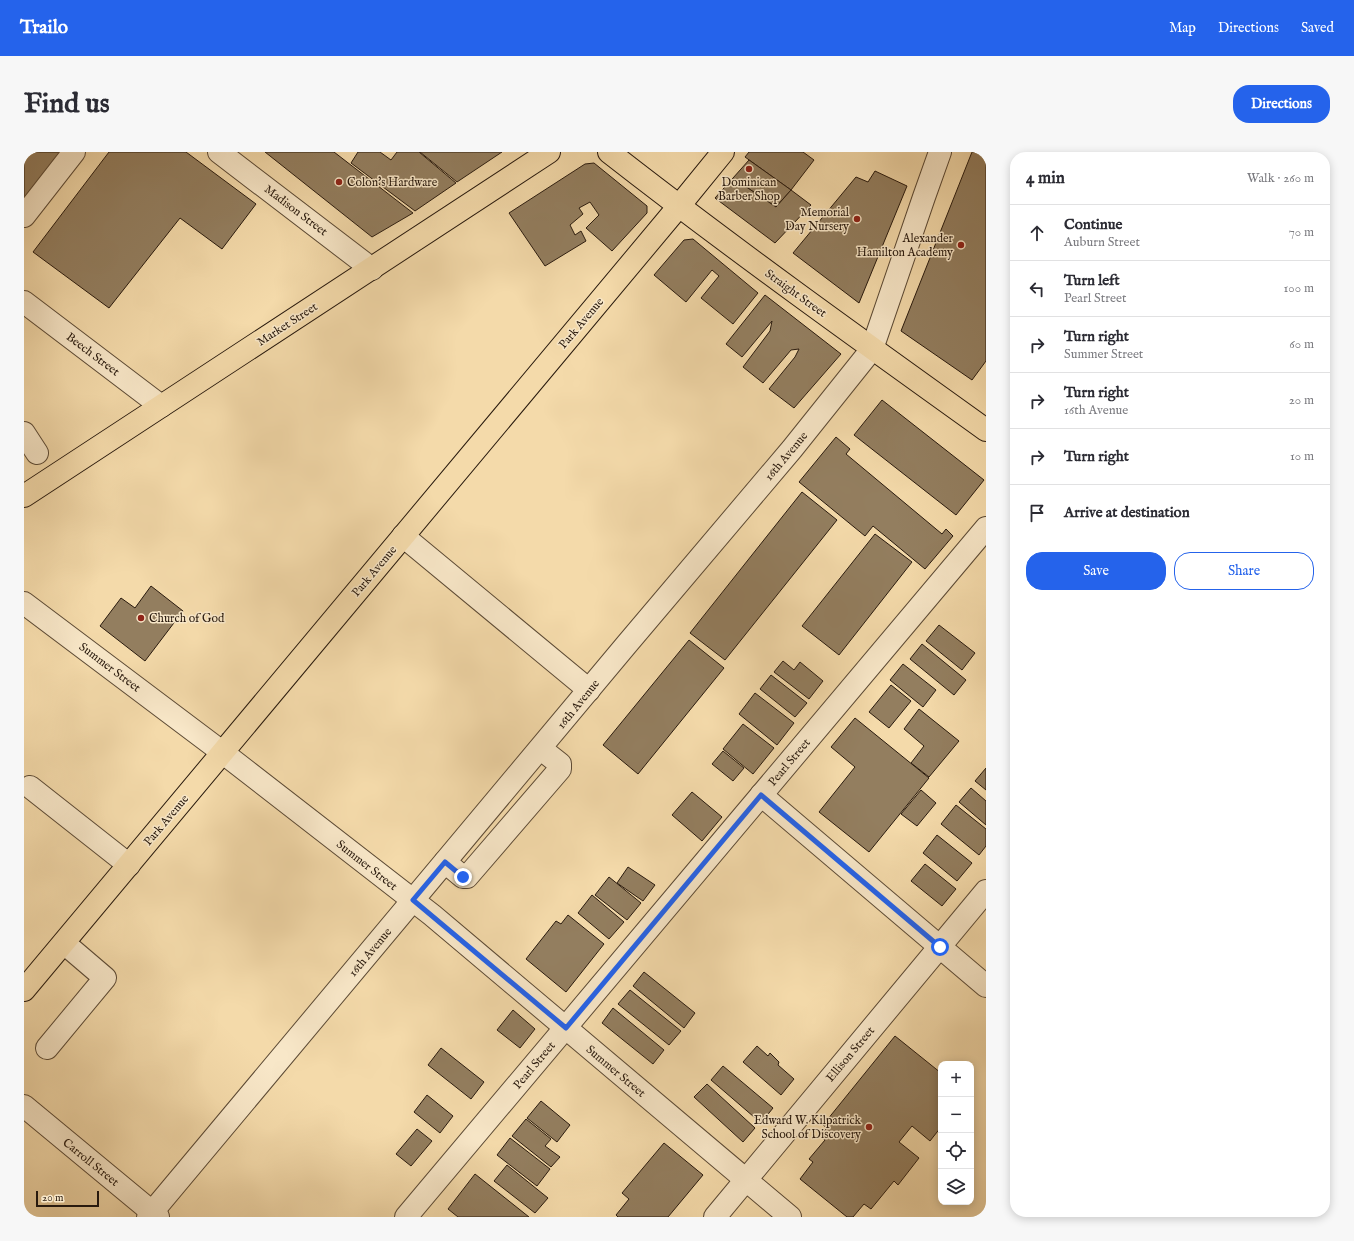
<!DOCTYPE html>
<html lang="en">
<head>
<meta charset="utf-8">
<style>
	:root { --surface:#fff; --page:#f7f7f7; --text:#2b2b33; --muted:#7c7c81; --line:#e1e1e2; --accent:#2563eb }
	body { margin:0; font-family:"IM FELL English",serif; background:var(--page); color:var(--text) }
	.controls { position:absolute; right:12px; bottom:12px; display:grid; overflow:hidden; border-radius:8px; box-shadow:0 2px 10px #0003 }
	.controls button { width:36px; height:36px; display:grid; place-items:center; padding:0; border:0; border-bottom:1px solid var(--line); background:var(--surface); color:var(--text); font:20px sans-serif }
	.scale { position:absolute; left:12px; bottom:10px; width:63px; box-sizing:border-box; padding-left:4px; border:2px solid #291a0e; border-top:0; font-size:11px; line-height:14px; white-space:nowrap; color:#291a0e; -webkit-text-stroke:3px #f8e7c8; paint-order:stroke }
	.stop { position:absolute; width:12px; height:12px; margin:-9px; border:3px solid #2563eb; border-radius:50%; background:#fff }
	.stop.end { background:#2563eb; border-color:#fff; box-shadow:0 1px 4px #0008 }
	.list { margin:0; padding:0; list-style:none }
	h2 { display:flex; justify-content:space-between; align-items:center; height:52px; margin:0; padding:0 16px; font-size:17px }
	h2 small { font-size:13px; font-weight:400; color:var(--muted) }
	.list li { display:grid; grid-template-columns:26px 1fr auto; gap:12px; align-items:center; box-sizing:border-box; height:56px; padding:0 16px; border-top:1px solid var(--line) }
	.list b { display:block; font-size:15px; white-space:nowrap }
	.list p { margin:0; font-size:13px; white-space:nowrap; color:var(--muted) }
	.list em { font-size:13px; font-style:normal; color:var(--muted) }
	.actions { display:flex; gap:8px; padding:12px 16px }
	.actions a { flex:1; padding:9px 0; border:1px solid var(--accent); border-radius:16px; text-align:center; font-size:14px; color:var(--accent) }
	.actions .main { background:var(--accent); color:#fff }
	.icon { flex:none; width:22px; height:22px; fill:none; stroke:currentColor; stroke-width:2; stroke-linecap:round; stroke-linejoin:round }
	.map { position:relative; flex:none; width:962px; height:1065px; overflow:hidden; border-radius:16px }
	header { display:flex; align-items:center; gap:24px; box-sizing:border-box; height:56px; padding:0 20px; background:var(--accent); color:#fff }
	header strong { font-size:19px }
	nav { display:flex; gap:22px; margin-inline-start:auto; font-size:14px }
	.intro { display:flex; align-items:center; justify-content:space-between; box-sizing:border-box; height:96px; padding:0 24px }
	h1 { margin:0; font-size:28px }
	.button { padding:10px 18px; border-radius:16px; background:var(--accent); color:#fff; font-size:14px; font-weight:700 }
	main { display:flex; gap:24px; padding:0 24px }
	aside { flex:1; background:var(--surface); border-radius:16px; box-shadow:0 2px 10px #0003 }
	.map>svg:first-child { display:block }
	.building { fill:#937e5f; stroke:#291a0e }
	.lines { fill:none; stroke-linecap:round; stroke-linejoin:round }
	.minor-casing { stroke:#5c4a35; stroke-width:24 }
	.major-casing { stroke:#291a0e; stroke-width:24 }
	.minor { stroke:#f8e7c8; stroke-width:22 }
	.major { stroke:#f4daaa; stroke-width:22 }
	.route { stroke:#2563eb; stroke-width:5 }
	.poi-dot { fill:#8f2418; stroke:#f8e7c8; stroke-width:1.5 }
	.labels { text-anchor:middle; stroke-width:3; stroke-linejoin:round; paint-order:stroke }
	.poi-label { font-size:12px; fill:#291a0e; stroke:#f8e7c8; text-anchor:end }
	.street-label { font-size:12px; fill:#291a0e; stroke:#f8e7c8 }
</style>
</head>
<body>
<header>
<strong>Trailo</strong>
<nav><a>Map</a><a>Directions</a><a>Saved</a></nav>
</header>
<div class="intro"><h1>Find us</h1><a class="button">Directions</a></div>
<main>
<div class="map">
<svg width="962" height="1065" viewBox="0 0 962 1065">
	<rect width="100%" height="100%" fill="#f4daaa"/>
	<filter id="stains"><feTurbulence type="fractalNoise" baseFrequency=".005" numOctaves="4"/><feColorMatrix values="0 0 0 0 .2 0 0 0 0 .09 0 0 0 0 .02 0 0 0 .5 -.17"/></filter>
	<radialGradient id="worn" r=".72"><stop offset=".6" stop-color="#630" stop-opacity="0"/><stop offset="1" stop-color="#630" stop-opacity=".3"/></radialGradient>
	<g class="building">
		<polygon points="0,0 37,0 2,46 0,45"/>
		<polygon points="85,0 162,0 232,52 198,97 156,66 85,156 9,100"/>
		<polygon points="241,0 310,0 389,61 348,85"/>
		<polygon points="334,0 356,0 367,8 373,0 395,0 432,31 391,59 327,11"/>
		<polygon points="396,0 478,0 433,30"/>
		<polygon points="725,0 779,0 790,8 767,38 721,5"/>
		<polygon points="948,0 952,0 962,7 962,209 948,228 877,179"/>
		<polygon points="725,8 767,38 752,55 709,26"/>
		<polygon points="570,11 623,54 623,61 588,99 562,76 575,63 566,50 555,56 559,62 546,73 551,83 557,79 562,89 521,114 485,61 561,12"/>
		<polygon points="851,19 883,34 835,151 769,101 832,25 844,30"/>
		<polygon points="709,26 752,55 767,38 787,53 751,91 691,46"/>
		<polygon points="669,87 734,141 709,172 677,146 695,124 688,118 662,150 630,123 660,88"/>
		<polygon points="741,143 817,202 770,256 745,237 771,205 775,197 767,198 739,231 719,215 746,179 748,169 718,205 702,192"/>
		<polygon points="858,248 960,328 932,363 830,283"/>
		<polygon points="812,285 826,297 822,302 918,382 922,377 929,384 901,417 849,374 841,384 775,330"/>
		<polygon points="778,340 813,368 701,508 666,481"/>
		<polygon points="851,382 888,410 815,503 778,474"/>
		<polygon points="127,434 159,459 121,509 76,474 97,446 111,456"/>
		<polygon points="915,473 951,501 938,518 902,489"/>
		<polygon points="665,488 700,516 614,622 579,593"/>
		<polygon points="898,492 942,528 930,543 886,507"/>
		<polygon points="759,509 770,518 776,510 799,529 785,547 750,520"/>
		<polygon points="879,512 912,538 899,555 866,528"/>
		<polygon points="747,523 783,551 771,565 736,537"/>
		<polygon points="867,533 887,549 865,576 845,560"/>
		<polygon points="731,541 770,571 753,593 715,562"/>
		<polygon points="895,557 935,589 905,625 887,611 900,594 880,577"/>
		<polygon points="831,566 905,626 845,700 795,660 831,615 807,595"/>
		<polygon points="719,572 750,596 729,622 699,597"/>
		<polygon points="699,599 720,616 709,629 688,612"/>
		<polygon points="962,616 962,638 951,629"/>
		<polygon points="947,636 962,649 962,673 935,650"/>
		<polygon points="897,638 912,651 893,674 877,662"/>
		<polygon points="668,640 698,665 678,689 648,663"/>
		<polygon points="932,653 962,677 962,694 955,703 917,672"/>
		<polygon points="913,683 948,711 933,729 899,701"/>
		<polygon points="901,712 932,737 918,754 887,729"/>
		<polygon points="604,715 631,733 619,749 593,731"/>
		<polygon points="585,725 617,751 603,768 571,743"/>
		<polygon points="568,743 600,770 585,787 554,761"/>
		<polygon points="544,763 580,792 542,840 502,807 532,769 537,772"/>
		<polygon points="620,820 671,861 660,876 609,834"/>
		<polygon points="606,838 657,879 645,893 594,852"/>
		<polygon points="589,856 640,898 629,912 578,871"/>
		<polygon points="489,858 511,877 496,896 473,878"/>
		<polygon points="871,884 917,921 917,975 906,989 888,974 875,990 895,1006 874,1033 870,1029 847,1057 840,1052 829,1065 823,1065 776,1027 789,1010 785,1007 801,988 796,984 803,976 799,973"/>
		<polygon points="733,894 744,904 746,901 755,910 754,913 770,927 757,943 719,910"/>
		<polygon points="417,896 460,930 447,947 404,913"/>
		<polygon points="699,914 749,956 737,971 687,928"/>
		<polygon points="683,932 731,976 719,990 670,945"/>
		<polygon points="403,943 429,964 416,981 390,960"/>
		<polygon points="517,949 546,973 533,990 503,966"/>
		<polygon points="502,967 527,987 521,994 536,1005 527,1015 488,984"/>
		<polygon points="393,977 408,989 387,1014 372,1002"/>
		<polygon points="486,986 526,1017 513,1034 473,1003"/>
		<polygon points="640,991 679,1023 644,1065 594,1065 592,1063 605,1047 598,1041"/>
		<polygon points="483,1013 524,1046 511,1061 470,1029"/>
		<polygon points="451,1022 505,1065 434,1065 424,1057"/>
	</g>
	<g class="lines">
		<g class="minor-casing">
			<g id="minor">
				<polyline points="195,0 348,117"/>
				<polyline points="0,64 50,0"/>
				<polyline points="0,150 137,254"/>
				<polyline points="0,281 13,301"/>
				<polyline points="379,384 565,538"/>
				<polyline points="0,451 198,600 408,763 766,1065"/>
				<polyline points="6,635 105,713"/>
				<polyline points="737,643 962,834"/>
				<polyline points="421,710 439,725 443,725 536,617 536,612 517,597"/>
				<polyline points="23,896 81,826 40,791"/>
				<polyline points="0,954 134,1065"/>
				<polyline points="124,1065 603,492 768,297 848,197 900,45 916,0"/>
				<polyline points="382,1065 962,376"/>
				<polyline points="691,1065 962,739"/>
			</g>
		</g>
		<g class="major-casing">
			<g id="major">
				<path d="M 585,0 C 708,96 835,187 962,278"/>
				<polyline points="0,344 525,0"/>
				<polyline points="0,838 655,54 699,0"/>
			</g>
		</g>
		<use href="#minor" class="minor"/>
		<use href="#major" class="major"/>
	</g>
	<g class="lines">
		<polyline class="route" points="439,725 421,710 389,748 542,876 737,643 916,795"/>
	</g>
	<g class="poi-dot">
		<circle cx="725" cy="17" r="4"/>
		<circle cx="315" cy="30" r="4"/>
		<circle cx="833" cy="67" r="4"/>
		<circle cx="937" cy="93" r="4"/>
		<circle cx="117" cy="466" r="4"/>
		<circle cx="845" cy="975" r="4"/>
	</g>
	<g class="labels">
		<g class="poi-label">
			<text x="323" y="34" text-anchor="start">Colon's Hardware</text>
			<text x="725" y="34" text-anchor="middle">Dominican<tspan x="725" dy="14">Barber Shop</tspan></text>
			<text x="825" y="64">Memorial<tspan x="825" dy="14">Day Nursery</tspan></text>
			<text x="929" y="90">Alexander<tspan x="929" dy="14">Hamilton Academy</tspan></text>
			<text x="125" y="470" text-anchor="start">Church of God</text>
			<text x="837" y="972">Edward W. Kilpatrick<tspan x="837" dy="14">School of Discovery</tspan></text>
		</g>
		<g class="street-label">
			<text transform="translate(272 58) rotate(37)" y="4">Madison Street</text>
			<text transform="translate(772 141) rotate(36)" y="4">Straight Street</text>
			<text transform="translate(557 171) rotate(-50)" y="4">Park Avenue</text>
			<text transform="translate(263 172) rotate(-33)" y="4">Market Street</text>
			<text transform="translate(69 202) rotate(37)" y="4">Beech Street</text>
			<text transform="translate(762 304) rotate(-50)" y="4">16th Avenue</text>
			<text transform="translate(350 419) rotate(-50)" y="4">Park Avenue</text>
			<text transform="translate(86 515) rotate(37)" y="4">Summer Street</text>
			<text transform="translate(554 552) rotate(-51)" y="4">16th Avenue</text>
			<text transform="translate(765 610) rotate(-50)" y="4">Pearl Street</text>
			<text transform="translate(142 668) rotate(-50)" y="4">Park Avenue</text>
			<text transform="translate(343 713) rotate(38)" y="4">Summer Street</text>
			<text transform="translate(346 800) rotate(-50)" y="4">16th Avenue</text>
			<text transform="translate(826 902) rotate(-50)" y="4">Ellison Street</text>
			<text transform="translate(510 913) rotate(-50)" y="4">Pearl Street</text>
			<text transform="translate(592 919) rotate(40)" y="4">Summer Street</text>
			<text transform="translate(67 1010) rotate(39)" y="4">Carroll Street</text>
		</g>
	</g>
	<rect width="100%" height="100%" filter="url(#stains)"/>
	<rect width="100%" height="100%" fill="url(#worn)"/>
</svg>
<div class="controls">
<button>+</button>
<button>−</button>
<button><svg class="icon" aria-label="locate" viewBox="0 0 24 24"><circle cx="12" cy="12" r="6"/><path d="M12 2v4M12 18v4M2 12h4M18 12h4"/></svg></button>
<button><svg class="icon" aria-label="layers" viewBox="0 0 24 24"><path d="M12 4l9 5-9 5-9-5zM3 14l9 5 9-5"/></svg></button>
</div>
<div class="scale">20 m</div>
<div class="stop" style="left:916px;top:795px"></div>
<div class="stop end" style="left:439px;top:725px"></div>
</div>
<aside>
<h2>4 min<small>Walk · 260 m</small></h2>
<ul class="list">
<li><svg class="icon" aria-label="ahead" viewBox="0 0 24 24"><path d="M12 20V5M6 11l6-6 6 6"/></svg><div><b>Continue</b><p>Auburn Street</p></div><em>70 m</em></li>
<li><svg class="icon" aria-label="left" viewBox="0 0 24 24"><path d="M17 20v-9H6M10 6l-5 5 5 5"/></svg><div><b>Turn left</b><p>Pearl Street</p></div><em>100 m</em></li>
<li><svg class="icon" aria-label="right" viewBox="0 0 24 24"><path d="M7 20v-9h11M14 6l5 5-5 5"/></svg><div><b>Turn right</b><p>Summer Street</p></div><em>60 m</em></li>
<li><svg class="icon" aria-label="right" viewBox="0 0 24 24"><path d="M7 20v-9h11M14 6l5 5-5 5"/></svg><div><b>Turn right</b><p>16th Avenue</p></div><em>20 m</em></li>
<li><svg class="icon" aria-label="right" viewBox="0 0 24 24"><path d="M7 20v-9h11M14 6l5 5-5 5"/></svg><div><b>Turn right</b></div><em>10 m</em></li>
<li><svg class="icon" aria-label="arrive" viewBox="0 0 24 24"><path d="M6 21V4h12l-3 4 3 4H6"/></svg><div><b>Arrive at destination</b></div></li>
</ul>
<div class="actions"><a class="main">Save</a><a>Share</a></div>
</aside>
</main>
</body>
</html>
